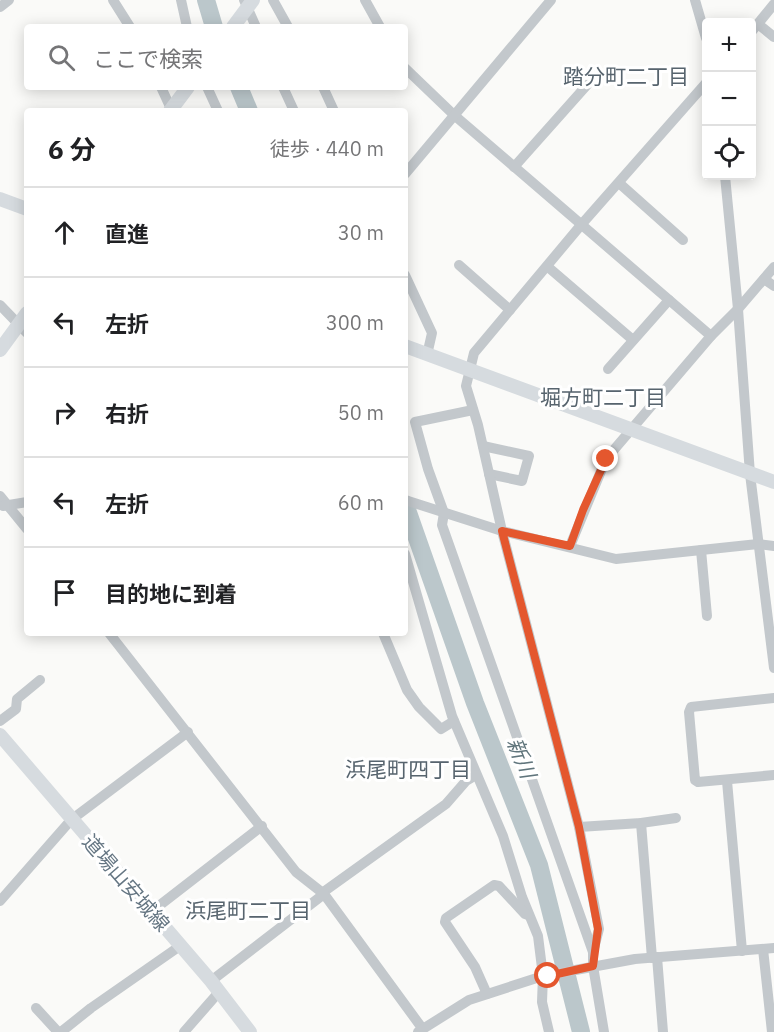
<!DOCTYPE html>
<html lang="ja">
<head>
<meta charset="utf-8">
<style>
	:root { --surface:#fff; --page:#f6f6f6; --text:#202124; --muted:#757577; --line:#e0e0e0 }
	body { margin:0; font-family:"IBM Plex Sans","Noto Sans JP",sans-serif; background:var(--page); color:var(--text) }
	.controls { position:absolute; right:18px; top:18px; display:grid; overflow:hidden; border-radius:6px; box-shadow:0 3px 15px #0003 }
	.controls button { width:54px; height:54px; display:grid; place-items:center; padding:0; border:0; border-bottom:2px solid var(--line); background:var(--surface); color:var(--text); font:30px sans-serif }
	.stop { position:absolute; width:18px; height:18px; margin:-14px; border:4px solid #e4572e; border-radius:50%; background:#fff }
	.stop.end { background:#e4572e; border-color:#fff; box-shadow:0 2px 6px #0008 }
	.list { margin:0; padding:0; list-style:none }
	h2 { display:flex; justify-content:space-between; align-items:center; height:78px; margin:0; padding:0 24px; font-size:26px }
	h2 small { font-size:20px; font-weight:400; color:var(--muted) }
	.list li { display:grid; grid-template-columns:39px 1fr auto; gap:18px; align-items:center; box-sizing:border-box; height:90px; padding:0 24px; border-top:2px solid var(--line) }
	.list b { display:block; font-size:22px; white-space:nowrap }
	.list em { font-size:20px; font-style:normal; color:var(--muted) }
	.icon { flex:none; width:33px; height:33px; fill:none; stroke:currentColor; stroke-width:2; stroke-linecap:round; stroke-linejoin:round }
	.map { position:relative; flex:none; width:774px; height:1032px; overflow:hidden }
	.search { position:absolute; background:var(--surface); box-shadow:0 3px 15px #0003; left:24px; top:24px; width:384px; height:66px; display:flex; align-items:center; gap:15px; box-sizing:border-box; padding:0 21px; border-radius:6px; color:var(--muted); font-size:22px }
	.panel { position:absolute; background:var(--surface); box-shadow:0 3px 15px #0003; left:24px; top:108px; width:384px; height:528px; border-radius:6px }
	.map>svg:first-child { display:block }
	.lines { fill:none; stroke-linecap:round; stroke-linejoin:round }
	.river { stroke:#bbc7cb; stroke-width:18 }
	.minor { stroke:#c3c8cc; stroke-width:10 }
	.major { stroke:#d6dbdf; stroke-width:14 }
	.route { stroke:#e4572e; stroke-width:8 }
	.labels { text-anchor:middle; stroke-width:6; stroke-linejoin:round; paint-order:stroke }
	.street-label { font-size:20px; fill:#657683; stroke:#fff }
	.neighbourhood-label { font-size:21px; fill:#57646e; stroke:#fff }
	.water-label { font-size:21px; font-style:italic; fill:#60757c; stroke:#fff }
</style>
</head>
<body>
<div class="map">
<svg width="774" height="1032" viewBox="0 0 774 1032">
	<rect width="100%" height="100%" fill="#fafaf8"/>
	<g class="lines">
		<g class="river">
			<polyline points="206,0 214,27"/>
			<polyline points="239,87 249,111"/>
			<polyline points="405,504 475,703 539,865 581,1032"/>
		</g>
		<g class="minor">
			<polyline points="113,0 130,27"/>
			<polyline points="181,0 187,27"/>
			<polyline points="244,0 256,27"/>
			<polyline points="273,0 288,27"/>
			<polyline points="365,0 380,27"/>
			<polyline points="695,0 706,38"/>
			<polyline points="0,7 9,0"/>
			<polyline points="758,24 774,37"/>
			<polyline points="752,31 774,4"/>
			<polyline points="405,68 454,115 711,336"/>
			<polyline points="161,87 172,111"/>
			<polyline points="207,87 218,111"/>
			<polyline points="283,87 294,111"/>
			<polyline points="323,87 334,111"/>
			<polyline points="514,167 587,85"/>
			<polyline points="405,174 551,0"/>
			<polyline points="725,176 738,309 750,474 774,668"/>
			<polyline points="619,183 683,240"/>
			<polyline points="459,265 510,310"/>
			<polyline points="548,267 633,340"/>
			<polyline points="405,275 432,333 427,355"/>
			<polyline points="764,279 774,286"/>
			<polyline points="0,305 27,333"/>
			<polyline points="608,369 669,300"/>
			<polyline points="473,410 415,422 428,469 444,513 442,525 593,952 593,966 604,1032"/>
			<polyline points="483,446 529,456 522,481 489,474"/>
			<polyline points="0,496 27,529"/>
			<polyline points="405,500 502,531 616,559 758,544 774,546"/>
			<polyline points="3,506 27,502"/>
			<polyline points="570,546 606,459 711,336 738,309 774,267"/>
			<polyline points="701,550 707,616"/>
			<polyline points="405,554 452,716 503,836 522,897 538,936 543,976 542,1002 549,1032"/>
			<polyline points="109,633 296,872 324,894 422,1028"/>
			<polyline points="383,633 407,690 419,707 441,729 454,721"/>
			<polyline points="774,698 691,707 689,712 695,780 698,782 774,775"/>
			<polyline points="0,721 16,709 17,699 40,680"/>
			<polyline points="727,781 742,951"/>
			<polyline points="641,823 652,958"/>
			<polyline points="579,827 641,823 676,818"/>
			<polyline points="322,893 446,804 466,781 476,775"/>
			<polyline points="0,901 71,820 188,732"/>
			<polyline points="151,912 262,826"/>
			<polyline points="763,949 772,1032"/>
			<polyline points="593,952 599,929 579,827 502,531 478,425 466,386 474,353 581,225 706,83"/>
			<polyline points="657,957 663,1032"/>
			<polyline points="211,981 324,894"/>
			<polyline points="487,994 475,967 445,922 446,918 494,885 499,886 525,914 528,915"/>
			<polyline points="36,1008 58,1032"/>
			<polyline points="61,1032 91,1008 180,946"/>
			<polyline points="184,1032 219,992"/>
			<polyline points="418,1032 469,1000 543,976 635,959 774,948"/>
		</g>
		<g class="major">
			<polyline points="233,27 253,0"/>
			<polyline points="170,111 188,87"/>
			<polyline points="0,199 27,209"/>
			<polyline points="405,346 774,482"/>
			<polyline points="0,350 27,313"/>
			<polyline points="0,735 211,981 250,1032"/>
		</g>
	</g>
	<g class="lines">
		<polyline class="route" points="548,976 593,966 598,929 579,827 502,531 570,546 583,510 606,459"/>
	</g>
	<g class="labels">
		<g class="street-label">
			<text transform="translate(126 883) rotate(49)" y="7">道場山安城線</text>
		</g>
		<g class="neighbourhood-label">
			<text x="626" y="84">踏分町二丁目</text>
			<text x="603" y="405">堀方町二丁目</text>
			<text x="408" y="777">浜尾町四丁目</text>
			<text x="248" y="918">浜尾町二丁目</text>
		</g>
		<g class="water-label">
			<text transform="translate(521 758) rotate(68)" y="7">新川</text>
		</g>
	</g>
</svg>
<div class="controls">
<button>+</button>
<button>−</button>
<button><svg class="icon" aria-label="locate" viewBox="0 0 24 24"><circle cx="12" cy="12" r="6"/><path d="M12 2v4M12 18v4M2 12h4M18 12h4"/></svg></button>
</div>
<div class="stop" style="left:548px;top:976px"></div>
<div class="stop end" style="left:606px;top:459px"></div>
<div class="search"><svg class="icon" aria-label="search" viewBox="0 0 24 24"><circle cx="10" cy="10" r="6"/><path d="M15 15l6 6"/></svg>ここで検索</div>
<section class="panel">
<h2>6 分<small>徒歩 · 440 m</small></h2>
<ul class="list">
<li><svg class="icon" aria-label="ahead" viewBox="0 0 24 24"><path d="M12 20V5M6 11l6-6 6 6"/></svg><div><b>直進</b></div><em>30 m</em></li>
<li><svg class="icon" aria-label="left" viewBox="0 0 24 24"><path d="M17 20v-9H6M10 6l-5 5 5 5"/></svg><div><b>左折</b></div><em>300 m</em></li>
<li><svg class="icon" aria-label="right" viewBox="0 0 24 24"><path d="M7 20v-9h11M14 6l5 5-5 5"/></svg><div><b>右折</b></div><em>50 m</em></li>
<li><svg class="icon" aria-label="left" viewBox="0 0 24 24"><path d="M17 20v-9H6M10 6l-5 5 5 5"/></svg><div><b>左折</b></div><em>60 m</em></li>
<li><svg class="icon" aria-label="arrive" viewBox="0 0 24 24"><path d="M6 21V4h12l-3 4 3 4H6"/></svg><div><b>目的地に到着</b></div></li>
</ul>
</section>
</div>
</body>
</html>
